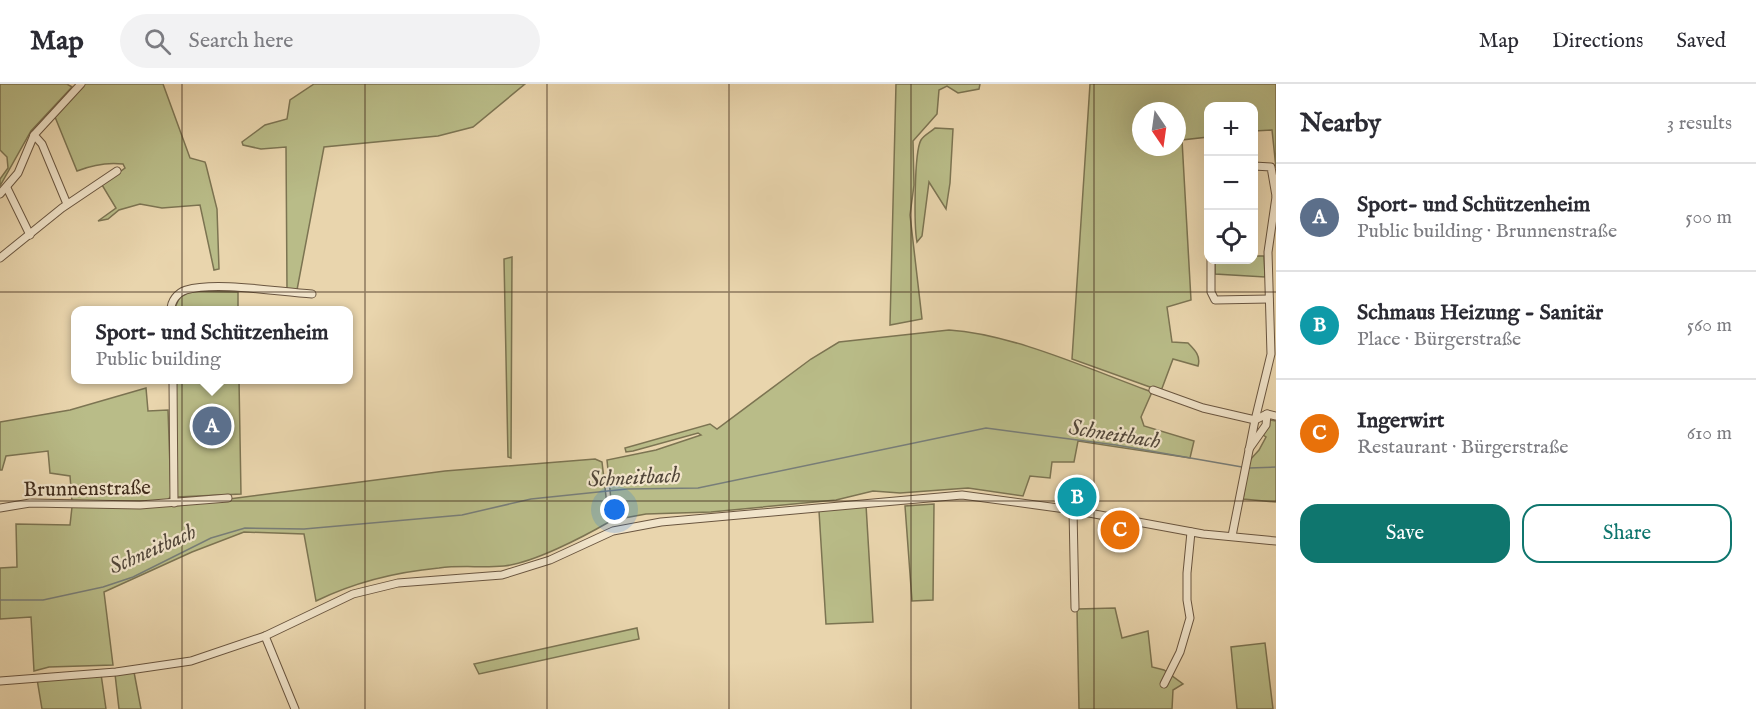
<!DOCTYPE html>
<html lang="en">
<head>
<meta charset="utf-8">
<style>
	:root { --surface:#fff; --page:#f2f2f3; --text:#2b2b33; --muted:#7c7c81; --line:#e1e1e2; --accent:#0f766e }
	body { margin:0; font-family:"IM FELL English",serif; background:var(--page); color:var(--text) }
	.controls { position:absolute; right:18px; top:18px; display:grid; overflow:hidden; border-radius:12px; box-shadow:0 6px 24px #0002 }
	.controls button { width:54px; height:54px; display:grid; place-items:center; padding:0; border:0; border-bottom:2px solid var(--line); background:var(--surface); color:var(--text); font:30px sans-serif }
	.compass { position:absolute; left:1132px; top:18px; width:54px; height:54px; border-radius:50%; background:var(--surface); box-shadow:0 6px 24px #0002; rotate:167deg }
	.you { position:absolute; left:615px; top:426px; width:21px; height:21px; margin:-15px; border:4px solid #fff; border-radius:50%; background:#1a73e8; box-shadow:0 0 0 9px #1a73e833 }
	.badge { display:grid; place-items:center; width:39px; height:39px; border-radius:50%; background:var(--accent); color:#fff; font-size:20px; font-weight:700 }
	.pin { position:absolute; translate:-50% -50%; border:3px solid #fff; box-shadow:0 2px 6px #0006 }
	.popup { position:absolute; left:71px; top:222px; width:282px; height:78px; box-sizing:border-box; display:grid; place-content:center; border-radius:12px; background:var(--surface); filter:drop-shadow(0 2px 4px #0005); font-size:20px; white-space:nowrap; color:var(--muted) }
	.popup b { font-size:22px; color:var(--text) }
	.popup::after { content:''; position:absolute; left:50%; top:100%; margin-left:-12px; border:12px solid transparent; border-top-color:var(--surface) }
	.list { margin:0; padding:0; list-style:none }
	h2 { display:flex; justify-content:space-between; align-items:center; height:78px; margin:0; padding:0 24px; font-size:26px }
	h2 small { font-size:20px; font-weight:400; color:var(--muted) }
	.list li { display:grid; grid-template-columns:39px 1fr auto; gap:18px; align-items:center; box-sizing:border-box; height:108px; padding:0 24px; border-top:2px solid var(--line) }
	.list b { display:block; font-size:22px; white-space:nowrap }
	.list p { margin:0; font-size:20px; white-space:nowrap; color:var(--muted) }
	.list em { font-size:20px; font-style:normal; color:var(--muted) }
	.actions { display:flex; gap:12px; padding:18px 24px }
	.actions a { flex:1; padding:14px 0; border:2px solid var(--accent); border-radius:18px; text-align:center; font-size:21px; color:var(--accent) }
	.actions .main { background:var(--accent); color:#fff }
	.icon { flex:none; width:33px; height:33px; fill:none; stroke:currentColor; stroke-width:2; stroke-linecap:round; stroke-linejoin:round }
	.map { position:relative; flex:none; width:1276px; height:625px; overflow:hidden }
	header { display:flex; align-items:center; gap:36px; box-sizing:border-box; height:84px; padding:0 30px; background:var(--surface); border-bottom:2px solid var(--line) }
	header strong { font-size:28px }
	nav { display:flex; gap:33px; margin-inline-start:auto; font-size:21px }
	.search { width:420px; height:54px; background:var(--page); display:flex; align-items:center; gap:15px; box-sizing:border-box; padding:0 21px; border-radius:33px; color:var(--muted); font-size:22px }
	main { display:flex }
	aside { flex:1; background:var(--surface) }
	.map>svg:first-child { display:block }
	.green { fill:#b9bc88; stroke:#7c7452; stroke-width:1.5; fill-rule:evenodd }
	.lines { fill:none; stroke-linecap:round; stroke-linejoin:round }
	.stream { stroke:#787e79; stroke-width:1.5 }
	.minor-casing { stroke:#6a5640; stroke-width:9 }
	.minor { stroke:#f1e4ca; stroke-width:7 }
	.grid { fill:none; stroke:#3f2b1b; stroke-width:1.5; stroke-opacity:0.55 }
	.labels { text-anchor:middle; stroke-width:4.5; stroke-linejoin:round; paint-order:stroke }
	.street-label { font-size:21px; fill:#3f2b1b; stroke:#f1e4ca }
	.water-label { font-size:22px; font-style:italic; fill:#52473a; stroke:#f1e4ca }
</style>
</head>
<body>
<header>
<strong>Map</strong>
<div class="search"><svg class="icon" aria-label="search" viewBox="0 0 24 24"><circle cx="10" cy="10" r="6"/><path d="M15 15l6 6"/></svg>Search here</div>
<nav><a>Map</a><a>Directions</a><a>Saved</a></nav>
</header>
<main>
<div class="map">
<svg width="1276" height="625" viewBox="0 0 1276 625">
	<rect width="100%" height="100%" fill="#e9d5ad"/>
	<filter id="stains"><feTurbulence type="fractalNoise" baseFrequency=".00333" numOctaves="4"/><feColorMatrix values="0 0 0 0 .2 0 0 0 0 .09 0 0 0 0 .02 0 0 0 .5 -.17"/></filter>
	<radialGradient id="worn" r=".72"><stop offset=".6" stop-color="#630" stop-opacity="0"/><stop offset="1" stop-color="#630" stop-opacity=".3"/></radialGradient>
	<g class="green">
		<polygon points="0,0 67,0 72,3 31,47 0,102 0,95 8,84 7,73 0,66"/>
		<path d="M 85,0 L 163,0 L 190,74 L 205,78 L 206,81 L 217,125 L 219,185 L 214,186 L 200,121 L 162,124 L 140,120 L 119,126 L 108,135 L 98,137 L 116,124 L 102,101 L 125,84 L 123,80 C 106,78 92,81 77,87 L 55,33 Z"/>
		<polygon points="314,0 525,0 473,43 438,52 324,63 297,206 287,205 286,63 261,65 243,61 242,58 265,41 287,35 290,16"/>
		<polygon points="896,0 980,0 979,5 958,9 947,2 939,6 937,30 913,57 914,101 910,131 922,235 890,241"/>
		<path d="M 1090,0 L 1276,0 L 1276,84 L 1272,46 L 1254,47 L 1254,22 L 1208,22 L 1208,53 L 1182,56 L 1191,216 L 1167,223 L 1172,258 L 1188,259 C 1195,266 1201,272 1198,282 L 1173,275 L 1161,307 L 1072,275 ZM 1141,27 L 1177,27 L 1177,63 L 1141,63 Z"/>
		<path d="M 935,44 L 953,45 L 950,99 L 946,125 L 929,98 L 922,152 L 917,158 C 914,143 914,68 921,56 C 924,51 931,48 935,44 Z"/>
		<polygon points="1254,172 1264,172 1265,193 1215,190 1215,176 1254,176"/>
		<polygon points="512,173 511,374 508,373 504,175"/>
		<polygon points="192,207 238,208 238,226 174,226 180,212"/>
		<path d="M 949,246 C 1013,250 1091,286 1152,308 L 1141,333 L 1144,342 L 1194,357 L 1190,374 L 1078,357 L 1074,378 L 1052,378 L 1050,394 L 1030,392 L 1023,412 L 968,404 L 900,409 L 873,407 L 836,416 L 711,428 L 646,430 L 613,436 L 607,376 L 656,366 L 701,351 L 698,349 L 633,367 L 626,368 L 625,364 L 710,340 L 717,345 L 811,275 L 839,258 Z"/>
		<polygon points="175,296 239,296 241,410 177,413"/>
		<polygon points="146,304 148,327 168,326 171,412 167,417 72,418 70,392 50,389 48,367 6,372 2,386 0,386 0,338 70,326"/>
		<polygon points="1270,336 1276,337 1276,418 1243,415 1249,377 1259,366 1266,353 1263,351"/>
		<path d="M 595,375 L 602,378 L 609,438 C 583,453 533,479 504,482 C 482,484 461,481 439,484 C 396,488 355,498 316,517 L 304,450 L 244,448 L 192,468 L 104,508 L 113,581 L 49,583 L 34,587 L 31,533 L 0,535 L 0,484 L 17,483 L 16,440 L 70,441 L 72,423 L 175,422 L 445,387 Z"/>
		<polygon points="934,420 933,516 912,517 905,422"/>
		<polygon points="866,421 873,538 826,540 819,427"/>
		<polygon points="1115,524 1122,554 1148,547 1152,583 1164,586 1183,600 1173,606 1172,625 1079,625 1077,525"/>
		<polygon points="637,544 639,555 479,590 474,580"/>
		<polygon points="1265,559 1273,625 1237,625 1231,563"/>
		<polygon points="134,588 141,625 119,625 115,590"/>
		<polygon points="101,590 106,625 42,625 37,595"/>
	</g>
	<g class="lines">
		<g class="stream">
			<polyline points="1249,384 1276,383"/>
			<polyline points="0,516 43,516 103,503 133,493 211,454 245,444 304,445 462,431 531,415 627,405 698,404 986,344 1116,361 1242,383"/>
		</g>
		<g class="minor-casing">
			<g id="minor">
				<polyline points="34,51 42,60 67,120"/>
				<polyline points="1254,82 1271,83 1276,112"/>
				<polyline points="7,104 30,151"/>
				<polyline points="0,110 18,89 34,51 81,0"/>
				<polyline points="0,174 62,124 117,87"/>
				<polyline points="1211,176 1211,208 1215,216 1269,215"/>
				<path d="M 171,226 C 171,217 177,209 186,206 C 217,197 278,208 312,210"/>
				<polyline points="173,296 174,419"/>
				<polyline points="1153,306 1203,324 1255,336 1271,270 1268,168 1276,113"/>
				<polyline points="1249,365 1266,341 1267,330"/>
				<polyline points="0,424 30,419 140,421 228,414"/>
				<polyline points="1073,426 1075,524"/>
				<polyline points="1232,452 1255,336 1267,330 1276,332"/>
				<polyline points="265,552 295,625"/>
				<polyline points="0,597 116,588 191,577 265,552 353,510 398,499 502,491 550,476 613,447 661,438 962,411 1073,426 1203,450 1276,457"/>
				<polyline points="1164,600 1180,568 1190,534 1187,516 1187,489 1191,448"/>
			</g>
		</g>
		<use href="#minor" class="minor"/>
	</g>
	<path class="grid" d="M 182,0 L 182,625M 365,0 L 365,625M 547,0 L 547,625M 729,0 L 729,625M 911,0 L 911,625M 1094,0 L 1094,625M 0,208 L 1276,208M 0,417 L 1276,417"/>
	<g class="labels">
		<g class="street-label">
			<text transform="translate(87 404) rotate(-1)" y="7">Brunnenstraße</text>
		</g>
		<g class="water-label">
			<text transform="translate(1115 349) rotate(9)" y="8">Schneitbach</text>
			<text transform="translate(634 392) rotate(-3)" y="8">Schneitbach</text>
			<text transform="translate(152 464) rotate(-24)" y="8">Schneitbach</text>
		</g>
	</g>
	<rect width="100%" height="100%" filter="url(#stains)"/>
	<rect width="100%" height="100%" fill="url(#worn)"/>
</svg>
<div class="controls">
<button>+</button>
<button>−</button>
<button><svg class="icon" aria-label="locate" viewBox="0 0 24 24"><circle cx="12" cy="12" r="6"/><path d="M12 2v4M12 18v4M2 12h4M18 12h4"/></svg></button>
</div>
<svg class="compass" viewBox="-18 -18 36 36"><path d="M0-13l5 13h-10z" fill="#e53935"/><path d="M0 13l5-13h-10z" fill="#7c7c81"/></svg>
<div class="you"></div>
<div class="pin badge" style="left:212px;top:342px;background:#5c6f8a">A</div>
<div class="popup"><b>Sport- und Schützenheim</b>Public building</div>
<div class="pin badge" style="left:1077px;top:413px;background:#0f9aa8">B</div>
<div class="pin badge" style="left:1120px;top:446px;background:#e8710a">C</div>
</div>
<aside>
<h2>Nearby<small>3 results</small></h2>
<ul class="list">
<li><span class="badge" style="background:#5c6f8a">A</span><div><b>Sport- und Schützenheim</b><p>Public building · Brunnenstraße</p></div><em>500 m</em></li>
<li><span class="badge" style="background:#0f9aa8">B</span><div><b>Schmaus Heizung - Sanitär</b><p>Place · Bürgerstraße</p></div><em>560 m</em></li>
<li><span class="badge" style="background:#e8710a">C</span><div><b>Ingerwirt</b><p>Restaurant · Bürgerstraße</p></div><em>610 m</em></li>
</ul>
<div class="actions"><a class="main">Save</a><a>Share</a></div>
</aside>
</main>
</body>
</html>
